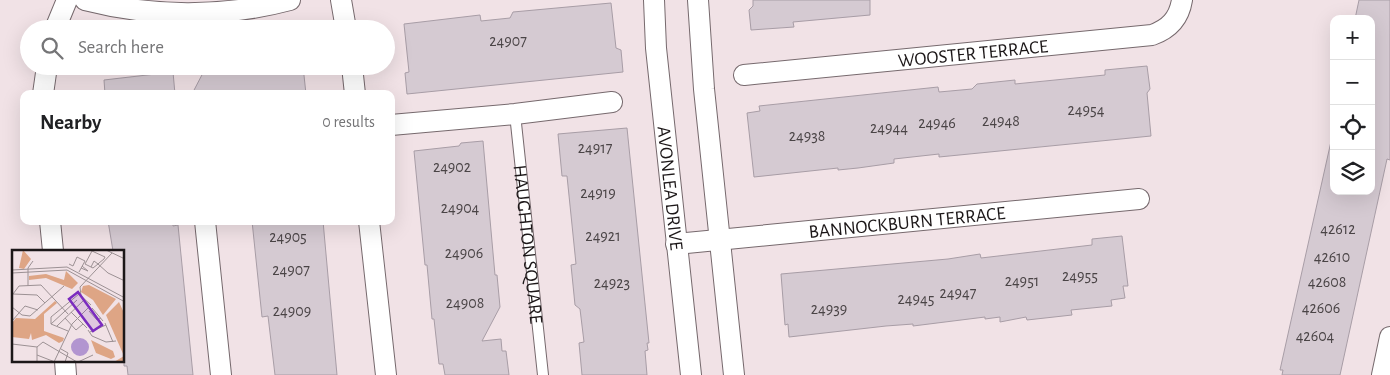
<!DOCTYPE html>
<html lang="en">
<head>
<meta charset="utf-8">
<style>
	:root { --surface:#fff; --page:#f6f6f6; --text:#202124; --muted:#757577; --line:#e0e0e0 }
	body { margin:0; font-family:"Alegreya Sans",sans-serif; background:var(--page); color:var(--text) }
	.controls { position:absolute; right:15px; top:15px; display:grid; overflow:hidden; border-radius:10px; box-shadow:0 5px 20px #0002 }
	.controls button { width:45px; height:45px; display:grid; place-items:center; padding:0; border:0; border-bottom:1px solid var(--line); background:var(--surface); color:var(--text); font:25px sans-serif }
	.list { margin:0; padding:0; list-style:none }
	h2 { display:flex; justify-content:space-between; align-items:center; height:65px; margin:0; padding:0 20px; font-size:21px }
	h2 small { font-size:16px; font-weight:400; color:var(--muted) }
	.icon { flex:none; width:28px; height:28px; fill:none; stroke:currentColor; stroke-width:2; stroke-linecap:round; stroke-linejoin:round }
	.map { position:relative; flex:none; width:1390px; height:375px; overflow:hidden }
	.search { position:absolute; background:var(--surface); box-shadow:0 5px 20px #0002; left:20px; top:20px; width:375px; height:55px; display:flex; align-items:center; gap:12px; box-sizing:border-box; padding:0 18px; border-radius:28px; color:var(--muted); font-size:19px }
	.panel { position:absolute; background:var(--surface); box-shadow:0 5px 20px #0002; left:20px; top:90px; width:375px; height:135px; border-radius:10px }
	.map>svg:first-child { display:block }
	.building { fill:#d5cad2; stroke:#a89da6 }
	.lines { fill:none; stroke-linecap:round; stroke-linejoin:round }
	.lane-casing { stroke:#76696d; stroke-width:12 }
	.street-casing { stroke:#76696d; stroke-width:22 }
	.lane { stroke:#fff; stroke-width:10 }
	.street { stroke:#fff; stroke-width:20 }
	.labels { text-anchor:middle; stroke-width:4.5; stroke-linejoin:round; paint-order:stroke }
	.number-label { font-size:16px; fill:#4a4446 }
	.street-label { font-size:19px; fill:#1c1718; stroke:#f1e2e6 }
	.inset-road { fill:none; stroke:#9c9194; stroke-width:1 }
	.view { fill:#7b2cbf; fill-opacity:0.15; stroke:#7b2cbf; stroke-width:2.5 }
	.inset-edge { fill:none; stroke:#1c1718; stroke-width:2.5 }
</style>
</head>
<body>
<div class="map">
<svg width="1390" height="375" viewBox="0 0 1390 375">
	<rect width="100%" height="100%" fill="#f1e2e6"/>
	<g class="building">
		<polygon points="753,0 870,0 870,15 793,22 794,27 751,30 749,10 753,6"/>
		<polygon points="1359,0 1390,0 1390,160 1387,159 1340,375 1282,375 1283,370 1280,370 1334,128 1334,191 1371,191 1371,19 1355,19"/>
		<polygon points="611,3 616,48 621,50 623,72 407,94 405,73 409,72 404,24 480,15 481,21 510,18 513,12"/>
		<polygon points="238,66 303,66 306,94 192,94 205,69"/>
		<polygon points="1147,66 1150,89 1147,93 1151,136 939,157 939,154 894,159 894,163 858,168 838,170 838,168 754,177 747,113 760,111 759,106 938,87 939,92 972,89 977,84 1015,80 1015,84 1105,75 1105,70"/>
		<polygon points="173,72 175,94 105,94 104,80"/>
		<polygon points="627,128 649,343 647,343 648,350 645,351 647,375 582,375 579,343 584,342 580,309 575,305 571,265 576,264 567,176 562,176 558,134"/>
		<polygon points="483,141 495,275 497,275 500,307 482,341 501,339 502,351 506,351 509,375 445,375 443,364 439,364 434,319 432,319 427,265 425,265 414,151 459,146 461,143"/>
		<polygon points="108,221 173,221 173,226 178,225 193,375 128,375 127,366 124,366 124,251 113,251"/>
		<polygon points="252,221 323,221 337,375 275,375 268,316 262,317"/>
		<polygon points="1122,236 1128,286 1123,286 1125,298 1111,300 1112,306 1071,310 1072,315 1027,320 1026,317 1000,322 1000,317 985,319 985,317 913,326 913,324 886,326 789,337 788,324 785,325 781,274 948,259 980,254 981,258 1092,245 1092,239"/>
	</g>
	<g class="lines">
		<g class="lane-casing">
			<g id="lane">
				<path id="s1" d="M 515,114 L 543,375"/>
			</g>
		</g>
		<g class="street-casing">
			<g id="street">
				<path d="M 85,0 C 151,17 223,18 290,0"/>
				<polyline points="341,0 346,29"/>
				<path id="s2" d="M 654,0 L 656,48 L 691,375"/>
				<polyline points="698,0 704,89 734,375"/>
				<polyline points="55,29 67,0"/>
				<polyline points="352,66 355,94"/>
				<path id="s3" d="M 744,75 L 1152,35 C 1169,29 1179,19 1182,0"/>
				<polyline points="43,94 47,66"/>
				<polyline points="391,125 515,114 612,102"/>
				<polyline points="50,221 53,251"/>
				<polyline points="205,221 221,375"/>
				<polyline points="369,221 386,375"/>
				<path id="s4" d="M 676,244 L 1139,199"/>
				<polyline points="65,361 66,375"/>
				<polyline points="1382,375 1390,337"/>
			</g>
		</g>
		<use href="#lane" class="lane"/>
		<use href="#street" class="street"/>
	</g>
	<g class="labels">
		<g class="number-label">
			<text x="508" y="46">24907</text>
			<text x="1086" y="115">24954</text>
			<text x="1001" y="126">24948</text>
			<text x="937" y="128">24946</text>
			<text x="889" y="133">24944</text>
			<text x="807" y="141">24938</text>
			<text x="595" y="153">24917</text>
			<text x="452" y="172">24902</text>
			<text x="598" y="198">24919</text>
			<text x="460" y="213">24904</text>
			<text x="1338" y="234">42612</text>
			<text x="603" y="241">24921</text>
			<text x="288" y="242">24905</text>
			<text x="464" y="258">24906</text>
			<text x="1332" y="262">42610</text>
			<text x="291" y="275">24907</text>
			<text x="1080" y="281">24955</text>
			<text x="1022" y="286">24951</text>
			<text x="1327" y="287">42608</text>
			<text x="612" y="288">24923</text>
			<text x="958" y="298">24947</text>
			<text x="916" y="304">24945</text>
			<text x="465" y="308">24908</text>
			<text x="1321" y="313">42606</text>
			<text x="829" y="314">24939</text>
			<text x="292" y="316">24909</text>
			<text x="1315" y="341">42604</text>
		</g>
		<g class="street-label">
			<text dy="7" stroke="none"><textPath href="#s3" startOffset="230">WOOSTER TERRACE</textPath></text>
			<text dy="7" stroke="none"><textPath href="#s2" startOffset="189">AVONLEA DRIVE</textPath></text>
			<text dy="7" stroke="none"><textPath href="#s4" startOffset="232">BANNOCKBURN TERRACE</textPath></text>
			<text dy="7" stroke="none"><textPath href="#s1" startOffset="131">HAUGHTON SQUARE</textPath></text>
		</g>
	</g>
	<g transform="translate(12 250)">
		<rect width="112" height="112" fill="#f1e2e6"/>
		<path d="M 11,0 L 19,9 L 12,19 L 7,18 ZM 54,21 L 66,33 L 60,39 L 34,28 L 17,30 L 17,26 L 34,24 L 52,30 ZM 77,35 L 104,49 L 91,65 L 81,50 L 69,42 L 71,36 ZM 43,51 L 45,53 L 32,64 L 32,81 L 52,88 L 51,91 L 47,93 L 34,85 L 20,90 L 19,83 L 17,89 L 0,87 L 0,73 L 4,68 L 23,69 ZM 107,52 L 112,63 L 112,112 L 102,112 L 112,106 L 94,65 ZM 79,90 L 101,101 L 103,107 L 99,109 L 84,103 Z" fill="#dea585"/>
		<path d="M59 97a9 9 0 1 1 18 0a9 9 0 1 1-18 0Z" fill="#b295d0"/>
		<path class="inset-road" d="M 94,0 L 113,9M 57,14 L 61,16 L 65,7 L 73,11 L 67,22M 79,17 L 73,14 L 80,1 L 93,7 L 92,9 L 87,13 L 86,14 L 81,18 L 79,17 L 82,11 L 86,14 L 96,23 L 113,31M 69,18 L 76,21 L 70,16M 0,20 L 55,17 L 113,48M 0,23 L 55,20 L 113,52M 16,36 L 16,18 L 21,11M 1,44 L 7,36 L 29,35 L 56,64M 1,44 L 25,45 L 33,53M 79,55 L 69,46 L 68,37 L 100,3M 0,57 L 10,65 L 18,66 L 52,36M 80,58 L 91,71M 77,61 L 85,70 L 89,68M 59,62 L 75,78M 53,68 L 64,80 L 71,74M 0,71 L 13,56 L 26,60M 93,73 L 101,92M 39,74 L 39,67 L 67,44M 39,74 L 65,50M 39,74 L 56,81M 45,76 L 72,50M 76,80 L 80,86 L 94,92 L 104,91M 78,82 L 94,75M 0,94 L 25,97M 49,99 L 56,103 L 53,112M 25,105 L 43,112M 25,112 L 25,97 L 31,92 L 65,112M 42,112 L 60,74 L 78,56M 66,112 L 81,105"/>
		<path class="view" d="M 66,42 L 90,75 L 81,81 L 57,49 Z"/>
		<rect width="112" height="112" class="inset-edge"/>
	</g>
</svg>
<div class="controls">
<button>+</button>
<button>−</button>
<button><svg class="icon" aria-label="locate" viewBox="0 0 24 24"><circle cx="12" cy="12" r="6"/><path d="M12 2v4M12 18v4M2 12h4M18 12h4"/></svg></button>
<button><svg class="icon" aria-label="layers" viewBox="0 0 24 24"><path d="M12 4l9 5-9 5-9-5zM3 14l9 5 9-5"/></svg></button>
</div>
<div class="search"><svg class="icon" aria-label="search" viewBox="0 0 24 24"><circle cx="10" cy="10" r="6"/><path d="M15 15l6 6"/></svg>Search here</div>
<section class="panel">
<h2>Nearby<small>0 results</small></h2>
<ul class="list">
</ul>
</section>
</div>
</body>
</html>
